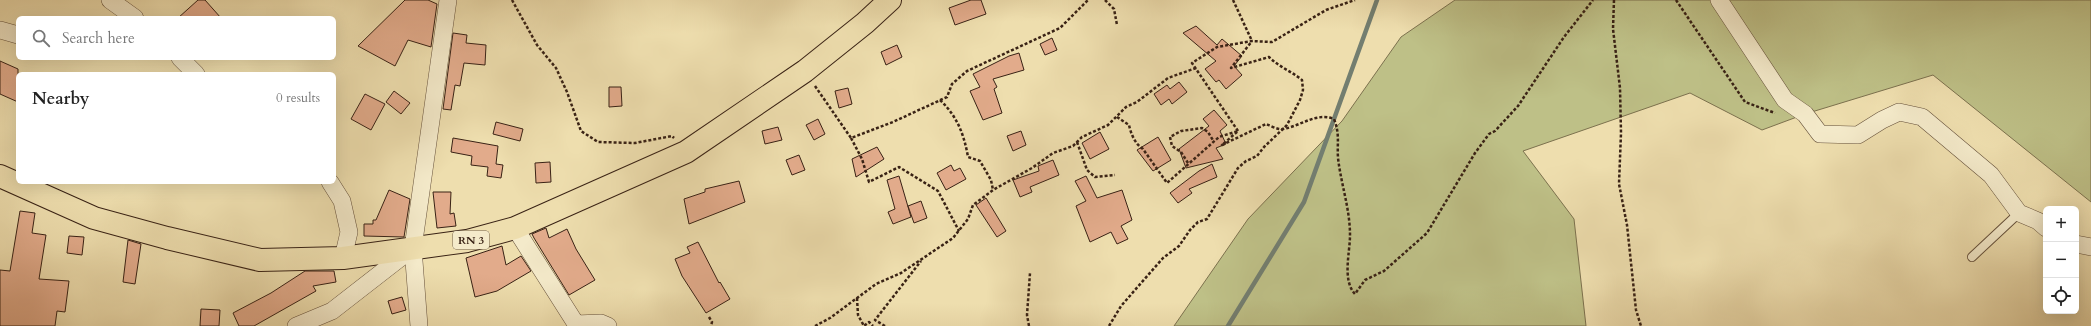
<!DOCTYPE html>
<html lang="en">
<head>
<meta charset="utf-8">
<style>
	:root { --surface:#fff; --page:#f2f2f2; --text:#222; --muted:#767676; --line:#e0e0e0 }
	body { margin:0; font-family:Cardo,serif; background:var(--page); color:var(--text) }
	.controls { position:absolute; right:12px; bottom:12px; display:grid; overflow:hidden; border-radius:6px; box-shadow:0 4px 16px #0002 }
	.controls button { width:36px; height:36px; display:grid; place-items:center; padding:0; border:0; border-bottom:1px solid var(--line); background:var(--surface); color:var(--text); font:20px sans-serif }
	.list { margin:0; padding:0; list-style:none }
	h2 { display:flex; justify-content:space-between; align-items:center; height:52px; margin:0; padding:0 16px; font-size:17px }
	h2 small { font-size:13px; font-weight:400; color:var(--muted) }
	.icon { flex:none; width:22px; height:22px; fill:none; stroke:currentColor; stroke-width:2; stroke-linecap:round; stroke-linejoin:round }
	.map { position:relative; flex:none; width:2091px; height:326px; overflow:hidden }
	.search { position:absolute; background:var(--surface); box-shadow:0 4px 16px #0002; left:16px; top:16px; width:320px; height:44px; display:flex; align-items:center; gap:10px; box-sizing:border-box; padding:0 14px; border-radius:6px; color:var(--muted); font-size:15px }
	.panel { position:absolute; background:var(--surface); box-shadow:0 4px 16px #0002; left:16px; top:72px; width:320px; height:112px; border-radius:6px }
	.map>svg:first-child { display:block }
	.green { fill:#bec087; stroke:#7c714e }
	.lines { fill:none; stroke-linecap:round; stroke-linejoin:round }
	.stream { stroke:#737e70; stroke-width:4.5 }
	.building { fill:#e2ab8b; stroke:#392215 }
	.service-casing { stroke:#66513b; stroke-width:10 }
	.minor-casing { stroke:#66513b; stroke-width:18 }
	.trunk-casing { stroke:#392215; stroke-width:24 }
	.path { stroke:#392215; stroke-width:2.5; stroke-dasharray:3 2; stroke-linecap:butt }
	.service { stroke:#f4eaca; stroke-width:8 }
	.minor { stroke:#f4eaca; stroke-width:17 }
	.trunk { stroke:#eedeae; stroke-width:22 }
	.labels { text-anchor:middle; stroke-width:3; stroke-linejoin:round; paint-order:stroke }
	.shield { fill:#f4eaca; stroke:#715e4b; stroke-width:1 }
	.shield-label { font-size:11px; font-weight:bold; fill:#392215 }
</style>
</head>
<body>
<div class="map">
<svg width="2091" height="326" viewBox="0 0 2091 326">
	<rect width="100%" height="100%" fill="#eedeae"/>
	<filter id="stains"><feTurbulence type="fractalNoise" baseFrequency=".005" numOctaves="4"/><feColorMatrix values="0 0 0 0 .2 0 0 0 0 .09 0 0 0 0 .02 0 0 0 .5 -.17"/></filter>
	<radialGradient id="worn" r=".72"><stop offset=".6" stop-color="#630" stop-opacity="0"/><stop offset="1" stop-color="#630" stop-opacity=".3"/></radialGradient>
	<polygon class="green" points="1455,0 2091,0 2091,202 1933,75 1805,114 1762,130 1690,93 1523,151 1574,219 1586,326 1174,326 1248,219 1342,121 1401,37"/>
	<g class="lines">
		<polyline class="stream" points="1228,326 1304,202 1377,0"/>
	</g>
	<g class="building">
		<polygon points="198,0 205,0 221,18 178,18"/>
		<polygon points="405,0 428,0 437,4 431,47 408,40 395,66 358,46"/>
		<polygon points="971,0 981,0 986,14 955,25 949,8"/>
		<polygon points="1196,26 1217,45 1222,39 1242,56 1234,66 1242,75 1226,89 1219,80 1216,82 1205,69 1216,61 1183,33"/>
		<polygon points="453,33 467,35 466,43 486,45 485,65 464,63 460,86 455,85 451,110 443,109"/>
		<polygon points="1052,38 1057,50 1045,55 1040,44"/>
		<polygon points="897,45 902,57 886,65 881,52"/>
		<polygon points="1019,53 1024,70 993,79 997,87 994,89 1002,113 983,120 970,91 980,87 973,74 1009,56"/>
		<polygon points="0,61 18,69 18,102 0,94"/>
		<polygon points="1179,82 1187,92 1172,104 1169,99 1161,105 1154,94 1167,85 1170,89"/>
		<polygon points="609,87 621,87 622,106 609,107"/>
		<polygon points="848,88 852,104 839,108 835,91"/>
		<polygon points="394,91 410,103 401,114 386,102"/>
		<polygon points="365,94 385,104 371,130 351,119"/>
		<polygon points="1214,110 1227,125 1220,131 1226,144 1216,148 1223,159 1186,168 1179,149 1209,126 1203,119"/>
		<polygon points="818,119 825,134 814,140 806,125"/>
		<polygon points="496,122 523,129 520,141 493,134"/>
		<polygon points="778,127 782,140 765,144 762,131"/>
		<polygon points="1021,131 1026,145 1013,151 1007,136"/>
		<polygon points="1100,132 1109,149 1090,159 1082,143"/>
		<polygon points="1158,137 1171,160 1153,171 1137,150"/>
		<polygon points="453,138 498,146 496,164 503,165 501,178 487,176 488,167 471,165 472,156 451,152"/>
		<polygon points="877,147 884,159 856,177 852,159"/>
		<polygon points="799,155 805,170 792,175 786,160"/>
		<polygon points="1053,160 1059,175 1030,187 1032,192 1020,197 1013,180 1039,171 1038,166"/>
		<polygon points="550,162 551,182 536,183 535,163"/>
		<polygon points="1212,164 1217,177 1189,189 1192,193 1178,203 1170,193 1199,171"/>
		<polygon points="951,165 954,171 960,168 966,179 946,190 937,173"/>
		<polygon points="899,176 911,217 893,224 888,212 895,209 887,180"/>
		<polygon points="1086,176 1097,198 1122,190 1132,220 1121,226 1128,239 1117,244 1111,232 1090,242 1076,206 1086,201 1075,181"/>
		<polygon points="739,181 745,202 689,224 684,199 705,192 705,189"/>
		<polygon points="389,190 410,199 404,237 364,236 364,224 373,224 373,220 376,220"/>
		<polygon points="433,192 451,192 450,214 454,213 456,226 437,228"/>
		<polygon points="986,198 1006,231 997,237 976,205"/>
		<polygon points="921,201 927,218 914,223 908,206"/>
		<polygon points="20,211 35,213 32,233 46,235 39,279 69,281 65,312 57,311 55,326 0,326 0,270 10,271"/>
		<polygon points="546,228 549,238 567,229 576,249 595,280 569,295 534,238 532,234"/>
		<polygon points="69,236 84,237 82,255 67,253"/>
		<polygon points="128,240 141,244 135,284 123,282"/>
		<polygon points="698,242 719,283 720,282 730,299 706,313 682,276 675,259 690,253 687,247"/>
		<polygon points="502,246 506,265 521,256 531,271 497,291 475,297 466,258"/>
		<polygon points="305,271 334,271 336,282 313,286 316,291 254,326 239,326 233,313 271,293"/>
		<polygon points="402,297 406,310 392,314 388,301"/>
		<polygon points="201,309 220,310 219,326 200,326"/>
	</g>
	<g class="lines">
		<g class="service-casing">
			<polyline id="service" points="1972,257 2019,213"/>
		</g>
		<g class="minor-casing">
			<g id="minor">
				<polyline points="110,0 135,18"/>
				<polyline points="1719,0 1785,100 1805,114 1820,134 1858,135 1882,120 1899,112 1922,117 1991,175 2019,213 2038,221 2046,228"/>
				<polyline points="0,30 18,35"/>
				<polyline points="180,58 196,74"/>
				<polyline points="330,182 342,201 349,232 343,258"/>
				<polyline points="515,228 576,324 601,323 608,326"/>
				<polyline points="2076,244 2091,247"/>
				<polyline points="296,326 332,311 413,248"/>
				<polyline points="419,326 413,248 448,0"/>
			</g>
		</g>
		<g class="trunk-casing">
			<polyline id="trunk" points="0,176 94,218 167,238 260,260 343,258 467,241 515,228 686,152 805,71 865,23 890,0"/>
		</g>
		<g class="path">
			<polyline points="512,0 537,45 556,68 567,92 581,131 598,142 635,143 672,136 674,138"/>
			<polyline points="1105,0 1114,9 1117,25"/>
			<polyline points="1233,0 1252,41"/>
			<polyline points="1614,0 1613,29 1620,88 1621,133 1619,184 1627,225 1636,310 1641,326"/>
			<polyline points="1676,0 1745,102 1775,113"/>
			<polyline points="815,86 851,138 893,122 947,97 952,84 967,71 1060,28 1088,0"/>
			<path d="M 940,100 C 957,116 964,134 968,157 L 980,161 L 991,180 L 993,190"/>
			<path d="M 1117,117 L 1129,125 C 1131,134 1135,144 1143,149 L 1167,183 L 1219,137 L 1238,131 L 1222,145 L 1266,124 C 1271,126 1278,130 1283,129 C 1301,126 1316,112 1334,119 C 1340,134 1337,143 1338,158 C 1341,184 1350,209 1350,235 C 1350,253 1342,280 1355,294 L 1365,280 L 1384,271 L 1427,233 L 1475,153 L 1489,134 L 1495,131 L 1518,106 L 1564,37 L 1593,0"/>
			<polyline points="1238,131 1192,63 1217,47 1252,41 1272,42 1326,10 1355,0"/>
			<polyline points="851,138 862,159 869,182 899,167 938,191 959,231"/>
			<polyline points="1077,142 1087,170 1095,177 1115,175"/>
			<polyline points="1188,163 1181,152 1172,146 1170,137 1181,131 1202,128 1208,132 1214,142"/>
			<polyline points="857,298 858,315 864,326 869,322 873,326"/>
			<polyline points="709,317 712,322 711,326"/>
			<polyline points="815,326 830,318 876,284 901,273 953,238 968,219 973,205 993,190 1032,168 1053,153 1073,146 1082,137 1108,125 1126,107 1137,102 1168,78 1196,68"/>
			<polyline points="885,326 875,320 921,261"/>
			<polyline points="1029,326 1027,315 1030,273"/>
			<path d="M 1109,326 L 1121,306 L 1163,258 L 1179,246 L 1190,230 L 1198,222 L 1207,219 L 1238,168 L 1246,161 L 1257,156 L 1264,147 L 1287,125 L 1300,100 L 1303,90 L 1302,80 C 1291,71 1279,67 1269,57 L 1231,68 L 1252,41"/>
		</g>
		<use href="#service" class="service"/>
		<use href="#minor" class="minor"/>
		<use href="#trunk" class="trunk"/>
	</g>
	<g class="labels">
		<rect class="shield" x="453" y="231" width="36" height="18" rx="3"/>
		<g class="shield-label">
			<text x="471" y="244">RN 3</text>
		</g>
	</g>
	<rect width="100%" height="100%" filter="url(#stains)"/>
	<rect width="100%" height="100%" fill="url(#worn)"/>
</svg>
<div class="controls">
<button>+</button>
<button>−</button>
<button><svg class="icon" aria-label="locate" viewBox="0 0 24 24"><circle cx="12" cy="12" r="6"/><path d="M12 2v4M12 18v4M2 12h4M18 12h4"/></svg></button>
</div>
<div class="search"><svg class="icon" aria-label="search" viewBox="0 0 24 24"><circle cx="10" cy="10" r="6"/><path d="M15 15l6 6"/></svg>Search here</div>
<section class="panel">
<h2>Nearby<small>0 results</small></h2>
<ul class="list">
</ul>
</section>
</div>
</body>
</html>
